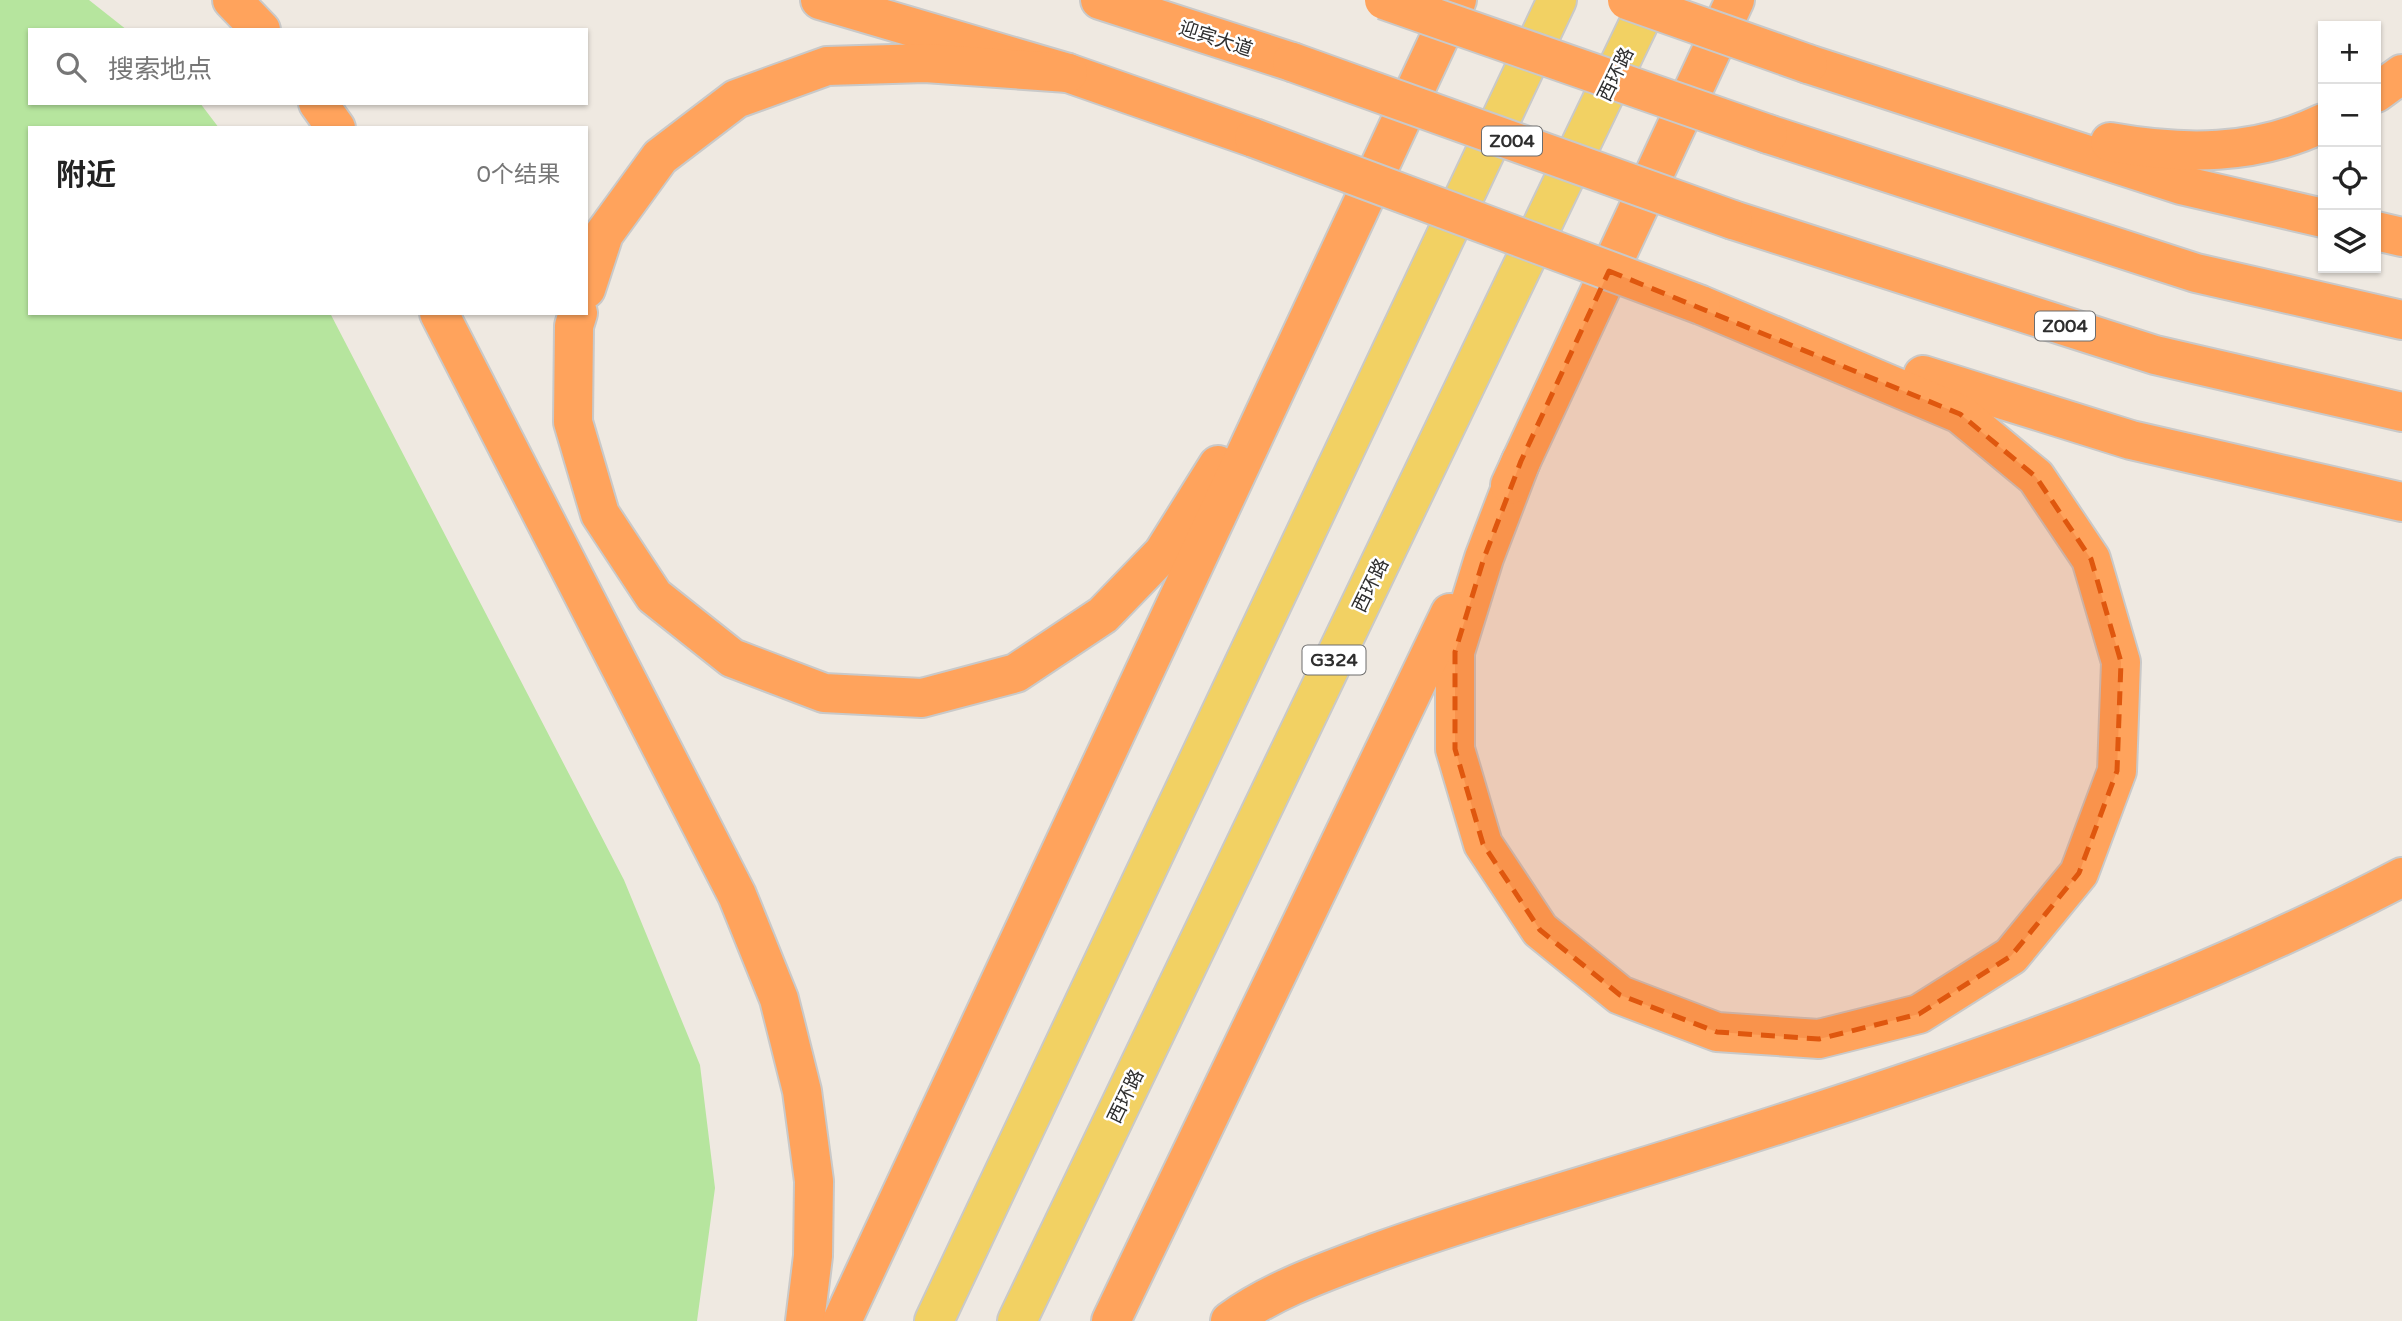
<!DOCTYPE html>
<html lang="zh">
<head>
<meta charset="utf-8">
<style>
	:root { --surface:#fff; --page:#f6f6f6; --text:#222; --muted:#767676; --line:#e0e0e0 }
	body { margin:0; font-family:"Varela Round","Noto Sans SC",sans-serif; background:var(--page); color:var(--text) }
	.controls { position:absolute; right:21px; top:21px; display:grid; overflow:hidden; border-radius:0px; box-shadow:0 2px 5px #0004 }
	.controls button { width:63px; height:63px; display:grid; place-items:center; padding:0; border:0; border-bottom:2px solid var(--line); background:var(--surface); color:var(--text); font:35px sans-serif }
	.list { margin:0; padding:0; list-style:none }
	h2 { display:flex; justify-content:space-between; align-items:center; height:91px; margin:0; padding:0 28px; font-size:30px }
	h2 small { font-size:23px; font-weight:400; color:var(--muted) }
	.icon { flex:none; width:38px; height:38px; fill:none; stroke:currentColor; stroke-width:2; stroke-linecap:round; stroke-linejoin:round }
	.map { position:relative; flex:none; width:2402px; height:1321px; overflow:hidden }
	.search { position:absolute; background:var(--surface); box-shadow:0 2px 5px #0004; left:28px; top:28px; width:560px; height:77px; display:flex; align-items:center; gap:18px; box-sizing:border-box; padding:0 24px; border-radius:0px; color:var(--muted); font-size:26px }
	.panel { position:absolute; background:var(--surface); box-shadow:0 2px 5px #0004; left:28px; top:126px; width:560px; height:189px; border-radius:0px }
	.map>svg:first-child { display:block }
	.green { fill:#b6e59e }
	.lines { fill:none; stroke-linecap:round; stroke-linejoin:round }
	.primary-casing { stroke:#c9c9c9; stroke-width:42 }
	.highway-casing { stroke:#c9c9c9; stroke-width:42 }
	.primary { stroke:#f2d163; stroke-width:38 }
	.highway { stroke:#ffa35c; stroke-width:38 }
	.highway-bridge-casing { stroke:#c9c9c9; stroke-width:42; stroke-linecap:butt }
	.highway-bridge { stroke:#ffa35c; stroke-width:38 }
	.marked { fill:#df570e; fill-opacity:0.2; stroke:#df570e; stroke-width:5; stroke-dasharray:14 9; stroke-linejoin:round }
	.labels { text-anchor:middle; stroke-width:5; stroke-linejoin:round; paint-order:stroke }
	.shield { fill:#fff; stroke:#6d6d6d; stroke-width:2 }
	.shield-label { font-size:18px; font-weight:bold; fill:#2e2e2e }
	.street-label { font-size:19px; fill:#2e2e2e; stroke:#fff }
</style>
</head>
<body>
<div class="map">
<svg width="2402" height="1321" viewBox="0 0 2402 1321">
	<rect width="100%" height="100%" fill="#efe9e1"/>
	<polygon class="green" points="0,0 89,0 127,30 30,30 30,103 200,103 219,128 30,128 30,313 330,313 624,880 700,1065 715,1188 697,1321 0,1321"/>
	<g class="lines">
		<g class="primary-casing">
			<g id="primary">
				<polyline points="934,1321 1557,0"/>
				<polyline points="1017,1321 1650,0"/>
			</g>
		</g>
		<g class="highway-casing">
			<g id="highway">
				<polyline points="232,0 261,30"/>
				<polyline points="820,0 1068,73 1254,138"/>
				<polyline points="1100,0 1292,62"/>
				<polyline points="1808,64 2181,185 2323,218"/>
				<polyline points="2376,93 2402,74"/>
				<polyline points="318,103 336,128"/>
				<polyline points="1768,134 2196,273 2402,320"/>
				<path d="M 2110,142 C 2183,155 2255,156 2323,123"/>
				<polyline points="1733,220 2155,355 2402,412"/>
				<polyline points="2376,231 2402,237"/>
				<polyline points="586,289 604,234 660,157 736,99 827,66 925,63 1068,73"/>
				<polyline points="439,313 737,895 779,999 802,1091 814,1181 813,1256 805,1321"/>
				<polyline points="578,313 574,326 573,422 600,514 654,596 732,658 824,693 922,698 1016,673 1103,615 1163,553 1218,465"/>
				<polyline points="1923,375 2131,440 2402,502"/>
				<polyline points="1521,461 1484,558 1455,652 1455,749 1483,844 1540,930 1620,995 1717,1032 1819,1039 1919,1014 2011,956 2079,873 2117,771 2121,662 2091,559 2036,477 1960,414 1701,305"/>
				<polyline points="1510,485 1735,0"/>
				<polyline points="842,1321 1457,0"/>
				<polyline points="1111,1321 1450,613"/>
				<path d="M 1230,1321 C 1274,1289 1328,1271 1378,1252 C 1475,1217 1574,1189 1673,1158 C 1922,1080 2170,999 2402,877"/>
			</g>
		</g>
		<use href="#primary" class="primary"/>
		<use href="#highway" class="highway"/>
		<g class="highway-bridge-casing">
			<g id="highway-bridge">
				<polyline points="1384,0 1768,134"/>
				<polyline points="1627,0 1808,64"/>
				<polyline points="1292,62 1733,220"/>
				<polyline points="1254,138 1701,305"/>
			</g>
		</g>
		<use href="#highway-bridge" class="highway-bridge"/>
	</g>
	<path class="marked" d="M 1609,271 L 1960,414 L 2036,477 L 2091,559 L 2121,662 L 2117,771 L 2079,873 L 2011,956 L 1919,1014 L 1819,1039 L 1717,1032 L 1620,995 L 1540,930 L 1483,844 L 1455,749 L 1455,652 L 1484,558 L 1521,461 Z"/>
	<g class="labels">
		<g class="shield">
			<rect x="1482" y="126.5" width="60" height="29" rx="5"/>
			<rect x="2035" y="311.5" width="60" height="29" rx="5"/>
			<rect x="1302.5" y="645.5" width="63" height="29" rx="5"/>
		</g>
		<g class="shield-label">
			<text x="1512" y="147">Z004</text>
			<text x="2065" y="332">Z004</text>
			<text x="1334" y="666">G324</text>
		</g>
		<g class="street-label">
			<text transform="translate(1216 38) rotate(18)" y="7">迎宾大道</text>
			<text transform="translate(1615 74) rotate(-64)" y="7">西环路</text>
			<text transform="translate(1370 585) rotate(-64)" y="7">西环路</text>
			<text transform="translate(1125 1096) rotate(-64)" y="7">西环路</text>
		</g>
	</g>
</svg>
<div class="controls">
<button>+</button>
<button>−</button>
<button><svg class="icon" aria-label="locate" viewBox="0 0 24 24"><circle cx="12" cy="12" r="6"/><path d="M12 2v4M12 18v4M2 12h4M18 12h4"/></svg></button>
<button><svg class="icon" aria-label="layers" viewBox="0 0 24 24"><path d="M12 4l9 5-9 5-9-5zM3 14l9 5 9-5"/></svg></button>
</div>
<div class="search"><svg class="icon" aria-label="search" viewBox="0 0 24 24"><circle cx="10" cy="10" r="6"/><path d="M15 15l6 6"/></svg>搜索地点</div>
<section class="panel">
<h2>附近<small>0个结果</small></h2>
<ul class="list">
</ul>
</section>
</div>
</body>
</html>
